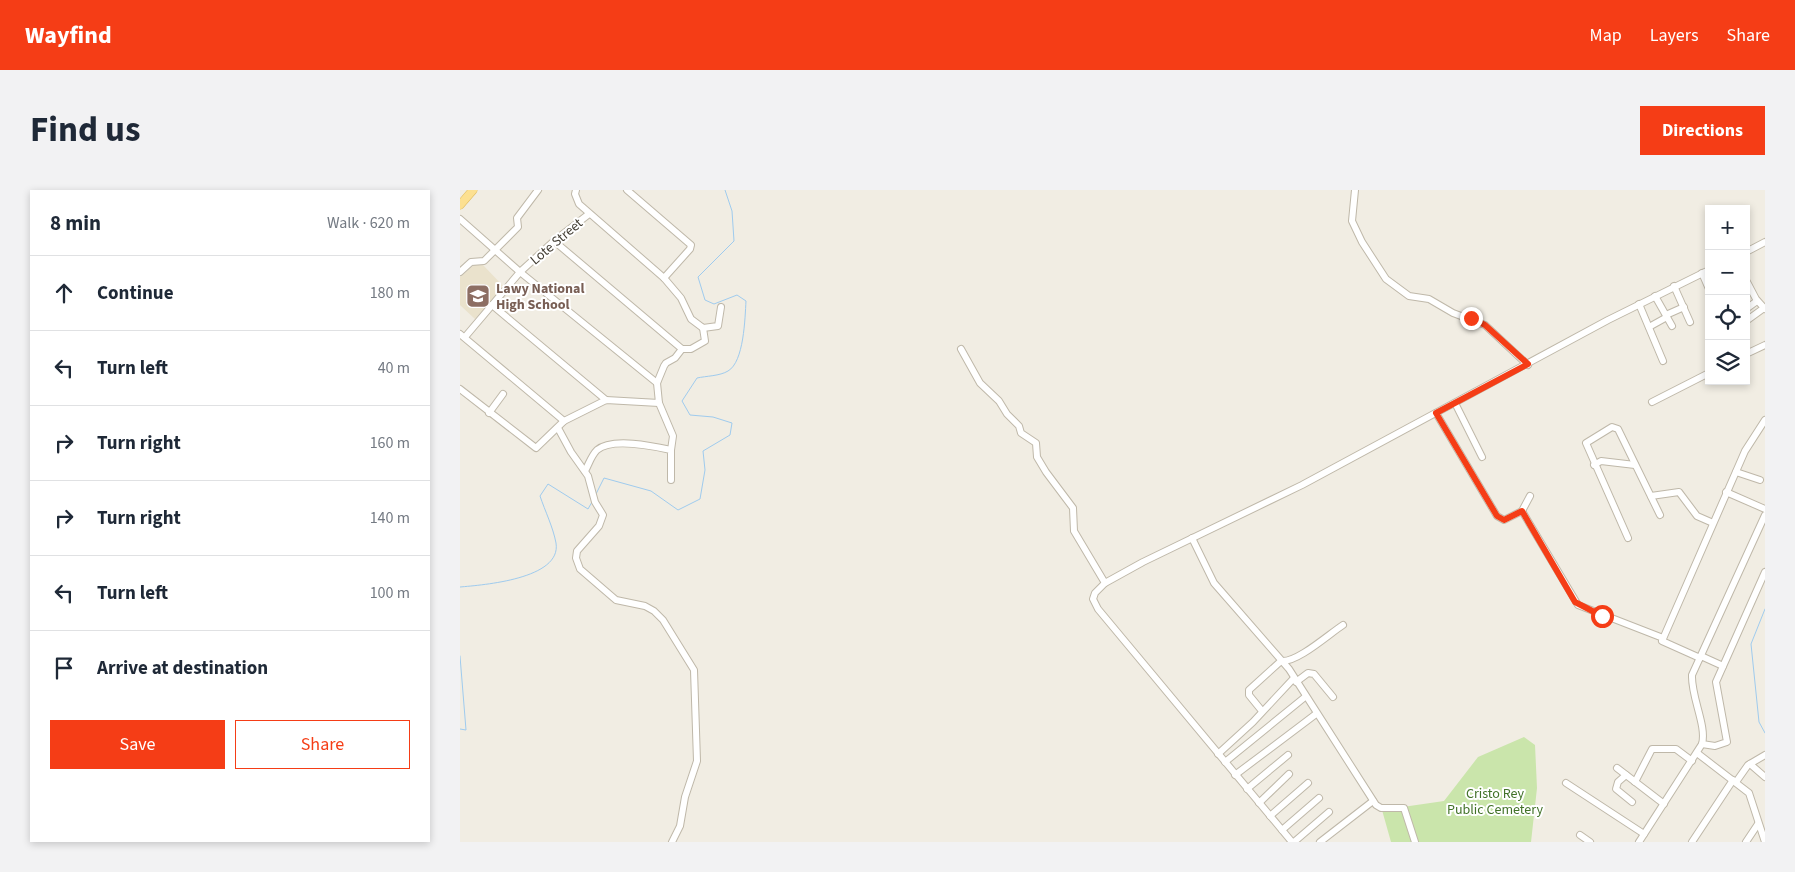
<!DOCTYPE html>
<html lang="en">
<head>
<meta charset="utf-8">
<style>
	:root { --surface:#fff; --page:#f2f2f3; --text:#1f2937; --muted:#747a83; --line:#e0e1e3; --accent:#f53d16 }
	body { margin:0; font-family:"Source Sans 3",sans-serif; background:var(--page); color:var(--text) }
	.controls { position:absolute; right:15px; top:15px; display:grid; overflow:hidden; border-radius:0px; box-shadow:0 2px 8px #0003 }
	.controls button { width:45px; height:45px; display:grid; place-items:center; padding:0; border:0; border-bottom:1px solid var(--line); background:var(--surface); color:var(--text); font:25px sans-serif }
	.stop { position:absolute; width:15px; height:15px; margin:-11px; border:4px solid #f53d16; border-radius:50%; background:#fff }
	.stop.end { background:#f53d16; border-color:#fff; box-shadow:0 1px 5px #0008 }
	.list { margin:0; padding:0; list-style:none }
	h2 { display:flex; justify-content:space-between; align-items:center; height:65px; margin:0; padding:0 20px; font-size:21px }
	h2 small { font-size:16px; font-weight:400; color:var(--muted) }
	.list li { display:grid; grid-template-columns:32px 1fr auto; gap:15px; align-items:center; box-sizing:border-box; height:75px; padding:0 20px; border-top:1px solid var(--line) }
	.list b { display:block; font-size:19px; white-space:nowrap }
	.list em { font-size:16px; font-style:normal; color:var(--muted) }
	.actions { display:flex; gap:10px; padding:15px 20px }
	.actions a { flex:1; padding:11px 0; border:1px solid var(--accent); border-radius:0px; text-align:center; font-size:18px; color:var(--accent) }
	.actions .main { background:var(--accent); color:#fff }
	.icon { flex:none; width:28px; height:28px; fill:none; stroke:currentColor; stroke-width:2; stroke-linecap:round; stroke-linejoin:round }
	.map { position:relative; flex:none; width:1305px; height:652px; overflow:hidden; border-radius:0px }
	header { display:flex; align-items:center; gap:30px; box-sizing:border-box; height:70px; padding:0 25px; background:var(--accent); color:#fff }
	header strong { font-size:24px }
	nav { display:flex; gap:28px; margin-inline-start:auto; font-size:18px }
	.intro { display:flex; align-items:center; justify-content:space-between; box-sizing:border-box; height:120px; padding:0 30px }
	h1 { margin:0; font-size:35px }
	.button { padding:12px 22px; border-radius:0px; background:var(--accent); color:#fff; font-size:18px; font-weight:700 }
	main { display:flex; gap:30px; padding:0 30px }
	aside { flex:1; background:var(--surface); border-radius:0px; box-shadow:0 2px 8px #0003 }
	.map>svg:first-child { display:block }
	.education { fill:#eae2cc }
	.green { fill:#cae5ab }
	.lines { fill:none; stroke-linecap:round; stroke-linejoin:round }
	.stream { stroke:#9fcbee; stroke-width:1 }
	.minor-casing { stroke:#bfb8a9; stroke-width:8 }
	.major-casing { stroke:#e0bd62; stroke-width:9 }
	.minor { stroke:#fff; stroke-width:6 }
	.major { stroke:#fce091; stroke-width:8 }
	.route { stroke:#f53d16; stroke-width:6 }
	.labels { text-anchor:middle; stroke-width:4; stroke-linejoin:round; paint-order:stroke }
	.street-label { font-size:14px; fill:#423d33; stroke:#fff }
	.education-label { font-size:14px; font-weight:bold; fill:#785e54; stroke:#fff; text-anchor:start }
	.park-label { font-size:14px; fill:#427229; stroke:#fff }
</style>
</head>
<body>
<header>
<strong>Wayfind</strong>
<nav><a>Map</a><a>Layers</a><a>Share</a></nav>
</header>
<div class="intro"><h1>Find us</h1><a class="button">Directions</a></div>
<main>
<aside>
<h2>8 min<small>Walk · 620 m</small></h2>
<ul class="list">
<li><svg class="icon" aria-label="ahead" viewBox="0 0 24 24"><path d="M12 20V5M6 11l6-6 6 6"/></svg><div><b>Continue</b></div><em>180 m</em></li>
<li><svg class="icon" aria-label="left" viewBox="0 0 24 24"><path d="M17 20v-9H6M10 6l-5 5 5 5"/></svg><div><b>Turn left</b></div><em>40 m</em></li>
<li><svg class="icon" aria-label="right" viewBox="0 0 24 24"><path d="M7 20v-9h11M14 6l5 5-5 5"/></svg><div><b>Turn right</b></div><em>160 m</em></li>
<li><svg class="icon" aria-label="right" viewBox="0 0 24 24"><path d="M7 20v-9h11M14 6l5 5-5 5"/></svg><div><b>Turn right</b></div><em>140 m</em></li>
<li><svg class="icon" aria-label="left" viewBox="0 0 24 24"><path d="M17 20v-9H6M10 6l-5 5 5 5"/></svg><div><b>Turn left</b></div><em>100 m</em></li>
<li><svg class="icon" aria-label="arrive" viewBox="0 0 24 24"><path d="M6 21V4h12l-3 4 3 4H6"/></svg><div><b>Arrive at destination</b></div></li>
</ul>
<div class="actions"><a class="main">Save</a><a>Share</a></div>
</aside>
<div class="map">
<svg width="1305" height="652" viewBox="0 0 1305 652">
	<rect width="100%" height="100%" fill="#f1ede3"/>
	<polygon class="education" points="14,75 23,75 44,97 15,129 0,115 0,87"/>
	<polygon class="green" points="1064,547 1075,555 1077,598 1071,652 931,652 922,620 984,611 1018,567"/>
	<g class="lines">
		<g class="stream">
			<path d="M 136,304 L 144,288 L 191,301 L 218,320 L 240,309 L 245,280 L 243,261 L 270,245 L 272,233 L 253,227 L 230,225 L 222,211 L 237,188 C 246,186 260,186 268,181 C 284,172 285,128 286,111 L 277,105 L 254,114 L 245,110 L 238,87 L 274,51 L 272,21 L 265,0"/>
			<path d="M 0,397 C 23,395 102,389 96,353 C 93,337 85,321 80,306 L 88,294 L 128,319 L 132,312"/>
			<polyline points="1305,419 1291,454 1299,532 1305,543"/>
			<polyline points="0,466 6,540 0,539"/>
		</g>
		<g class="minor-casing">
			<g id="minor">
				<polyline points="116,0 115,4 119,14 204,88 221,108 231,129 243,138 258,136 261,117"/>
				<polyline points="167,0 231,55 230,59 204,88"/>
				<polyline points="895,0 892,31 902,52 926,89 949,106 969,109 993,123 1025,135 1068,175"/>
				<polyline points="0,29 60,82 197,193"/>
				<polyline points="94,51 222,159 231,159 245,151 243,138"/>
				<polyline points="1286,62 1305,52"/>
				<polyline points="0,82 11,72 24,71 58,37 57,28 78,0"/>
				<polyline points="1242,83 1249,99"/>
				<polyline points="1286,90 1296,109 1305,119"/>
				<polyline points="1214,96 1230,132"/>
				<polyline points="1195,106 1212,136"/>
				<polyline points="1179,114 1203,171"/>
				<polyline points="32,115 146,210"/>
				<polyline points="1286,119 1297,111"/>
				<polyline points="1206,125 1224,117"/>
				<polyline points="1286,131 1304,118"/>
				<polyline points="1189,137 1207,127"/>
				<polyline points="0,144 104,231"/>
				<polyline points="5,147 60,82 94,51 129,24"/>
				<polyline points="501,159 520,193 539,211 547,224 559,236 561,243 576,253 577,267 586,282 613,318 614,341 645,393"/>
				<polyline points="1286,164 1305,155"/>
				<polyline points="0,199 76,258 104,231 146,210 199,213 197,193 204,176 206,173 215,168 222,159"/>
				<polyline points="1192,212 1249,183"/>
				<polyline points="199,213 213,246 211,260"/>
				<polyline points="995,213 1022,267"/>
				<polyline points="29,223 43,204"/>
				<polyline points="976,223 1037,326 1044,330 1062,321 1070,306"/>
				<polyline points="98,238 111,262 128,286 135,312 143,325 139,336 117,361 116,368 120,379 156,410 185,416 194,421 203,430 234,480 237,571 225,607 220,636 212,652"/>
				<polyline points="1134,275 1141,271 1175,275"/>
				<path d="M 125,281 C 129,274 131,266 137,260 C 152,247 193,256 211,260 L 211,290"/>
				<polyline points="1276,282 1300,290"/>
				<polyline points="1266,302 1305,319"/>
				<polyline points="1191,306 1219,302 1237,326 1253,333"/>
				<polyline points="1062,321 1118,415 1203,448"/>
				<polyline points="732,348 754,393 829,479 916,615 921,618 944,618 955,652"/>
				<polyline points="1168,348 1126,253 1152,237 1158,239 1200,325"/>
				<polyline points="1241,466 1263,476"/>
				<polyline points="1240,468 1202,451 1285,261 1305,230"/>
				<polyline points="836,492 848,483 854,484 873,507"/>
				<path d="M 802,521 L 789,505 L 789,500 L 821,471 C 837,473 869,444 883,435"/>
				<polyline points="1242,554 1255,556 1267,552 1256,492 1305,382"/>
				<polyline points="1237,563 1289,603 1305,652"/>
				<polyline points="758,564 793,532 834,488"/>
				<polyline points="765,572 845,507"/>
				<polyline points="1290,574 1305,587"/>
				<polyline points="1157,578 1204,614"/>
				<polyline points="775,585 856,524"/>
				<polyline points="1166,585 1158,592 1156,599 1172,612"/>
				<polyline points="1175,592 1192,559 1216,559 1232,571"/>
				<polyline points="1276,592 1288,575 1305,565"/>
				<polyline points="1106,593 1184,644"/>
				<polyline points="787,599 828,565"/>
				<polyline points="799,613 829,584"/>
				<polyline points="810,626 848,593"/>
				<polyline points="822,640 859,608"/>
				<polyline points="1120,645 1130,652"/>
				<polyline points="832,652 638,419 633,409 635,403 645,393 683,372 842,295 1148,130 1249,80"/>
				<polyline points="834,652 869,622"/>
				<polyline points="860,652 913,611"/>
				<path d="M 1179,652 L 1242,554 C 1247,536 1231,507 1232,485 L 1305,325"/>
				<polyline points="1232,652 1273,590"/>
				<polyline points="1286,652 1298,634"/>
			</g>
		</g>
		<g class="major-casing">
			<polyline id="major" points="0,15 13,0"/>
		</g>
		<use href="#minor" class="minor"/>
		<use href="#major" class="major"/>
	</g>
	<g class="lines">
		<polyline class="route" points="1011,128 1025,135 1068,174 976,223 1037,326 1044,330 1062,321 1115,412 1142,426"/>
	</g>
	<defs>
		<g id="school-square" transform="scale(1.25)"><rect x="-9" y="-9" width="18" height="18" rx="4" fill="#8d6e63" stroke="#fff"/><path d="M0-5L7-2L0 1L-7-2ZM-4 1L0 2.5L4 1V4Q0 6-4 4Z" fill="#fff"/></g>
	</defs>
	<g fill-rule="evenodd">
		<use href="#school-square" x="18" y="106"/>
	</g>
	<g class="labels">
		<g class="street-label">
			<text transform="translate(96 51) rotate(-40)" y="5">Lote Street</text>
		</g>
		<g class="education-label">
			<text x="36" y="103">Lawy National<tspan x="36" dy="16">High School</tspan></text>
		</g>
		<g class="park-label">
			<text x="1035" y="608">Cristo Rey<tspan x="1035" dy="16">Public Cemetery</tspan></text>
		</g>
	</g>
</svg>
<div class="controls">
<button>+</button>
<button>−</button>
<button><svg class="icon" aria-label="locate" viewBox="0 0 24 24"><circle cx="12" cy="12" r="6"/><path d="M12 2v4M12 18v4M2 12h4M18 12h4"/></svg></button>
<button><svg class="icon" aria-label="layers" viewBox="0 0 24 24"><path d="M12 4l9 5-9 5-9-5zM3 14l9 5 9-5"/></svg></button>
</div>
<div class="stop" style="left:1142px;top:426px"></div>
<div class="stop end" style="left:1011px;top:128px"></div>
</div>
</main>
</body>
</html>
